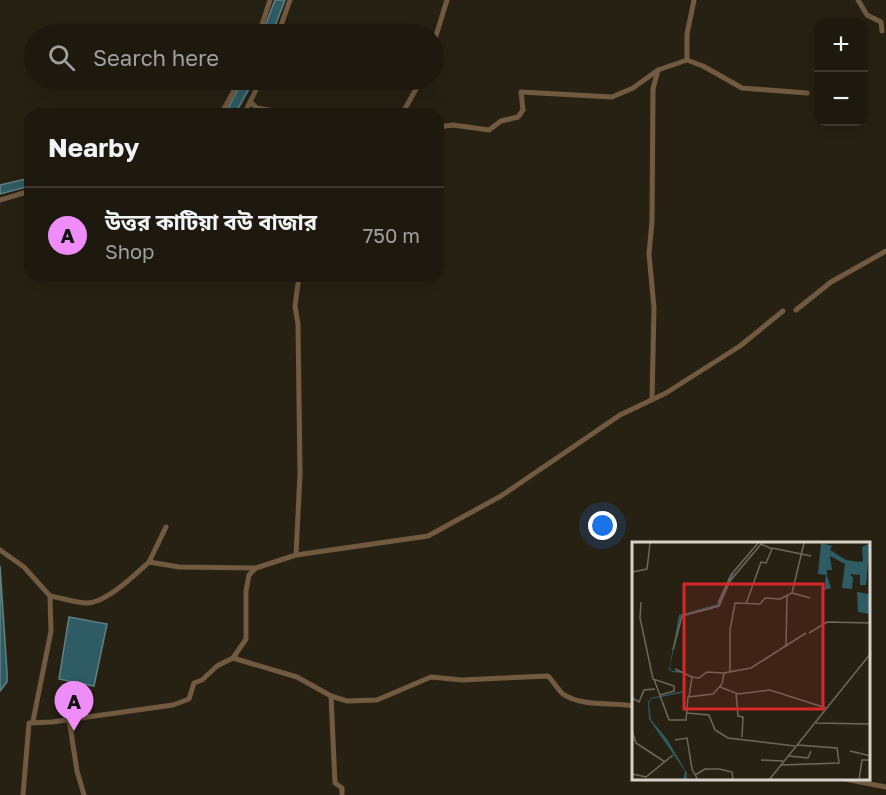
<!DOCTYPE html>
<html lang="en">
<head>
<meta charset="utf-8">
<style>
	:root { --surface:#1d190e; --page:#252217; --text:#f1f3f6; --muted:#a0a09e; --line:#3b382e; --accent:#ee8cf8 }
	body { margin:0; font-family:"Golos Text","Noto Sans Bengali",sans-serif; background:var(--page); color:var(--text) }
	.controls { position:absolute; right:18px; top:18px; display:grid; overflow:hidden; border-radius:12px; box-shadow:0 6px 24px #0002 }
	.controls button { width:54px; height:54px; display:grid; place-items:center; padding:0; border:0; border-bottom:2px solid var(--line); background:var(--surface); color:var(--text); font:30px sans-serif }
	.you { position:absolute; left:603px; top:526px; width:21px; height:21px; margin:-15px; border:4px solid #fff; border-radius:50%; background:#1a73e8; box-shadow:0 0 0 9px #1a73e833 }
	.badge { display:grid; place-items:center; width:39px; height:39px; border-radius:50%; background:var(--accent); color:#111; font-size:20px; font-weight:700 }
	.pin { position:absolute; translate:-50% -50px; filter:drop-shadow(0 2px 3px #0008) }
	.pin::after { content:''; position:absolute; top:32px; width:21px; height:18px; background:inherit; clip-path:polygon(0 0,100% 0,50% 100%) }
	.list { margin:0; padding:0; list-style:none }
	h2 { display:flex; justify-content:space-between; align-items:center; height:78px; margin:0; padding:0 24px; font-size:26px }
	h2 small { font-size:20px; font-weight:400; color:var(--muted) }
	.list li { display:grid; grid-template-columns:39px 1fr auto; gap:18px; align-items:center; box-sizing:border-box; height:96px; padding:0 24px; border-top:2px solid var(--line) }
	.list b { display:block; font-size:22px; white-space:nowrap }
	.list p { margin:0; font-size:20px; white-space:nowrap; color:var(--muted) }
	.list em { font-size:20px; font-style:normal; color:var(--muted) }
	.icon { flex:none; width:33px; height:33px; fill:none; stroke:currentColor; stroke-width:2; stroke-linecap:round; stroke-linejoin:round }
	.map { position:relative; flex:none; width:886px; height:795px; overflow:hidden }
	.search { position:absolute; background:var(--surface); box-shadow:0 6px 24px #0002; left:24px; top:24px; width:420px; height:66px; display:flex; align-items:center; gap:15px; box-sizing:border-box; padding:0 21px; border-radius:33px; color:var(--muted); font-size:22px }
	.panel { position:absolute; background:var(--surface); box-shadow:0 6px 24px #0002; left:24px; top:108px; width:420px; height:174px; border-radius:18px }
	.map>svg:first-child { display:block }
	.water { fill:#2f5c64; stroke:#618083; stroke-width:1.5 }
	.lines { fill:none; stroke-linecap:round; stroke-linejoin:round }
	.street { stroke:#715a3f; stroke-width:5 }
	.inset-road { fill:none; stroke:#6d685c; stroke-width:1.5 }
	.view { fill:#d62828; fill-opacity:0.15; stroke:#d62828; stroke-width:3 }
	.inset-edge { fill:none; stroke:#d7d3ca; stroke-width:3 }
</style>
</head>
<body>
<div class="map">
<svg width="886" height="795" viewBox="0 0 886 795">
	<rect width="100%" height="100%" fill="#272113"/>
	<g class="water">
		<polygon points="275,0 285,0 272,34 262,34"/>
		<polygon points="243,80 254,80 235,114 225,114"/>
		<polygon points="30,178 30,186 0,194 0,185"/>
		<polygon points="0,566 7,672 7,682 0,691"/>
		<polygon points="69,617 107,624 94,686 59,679"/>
	</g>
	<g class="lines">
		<g class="street">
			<polyline points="858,0 867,15 881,22 882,31"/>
			<polyline points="259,34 270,0"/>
			<polyline points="278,34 290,0"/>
			<polyline points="434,42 447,0"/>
			<polyline points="687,60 703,66 742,88 807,93"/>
			<polyline points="250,102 257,108 292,114"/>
			<polyline points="221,114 240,80"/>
			<polyline points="244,114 261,80"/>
			<polyline points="402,114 421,80"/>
			<polyline points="438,127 453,125 489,130 501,121 518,117 523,110 521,92 612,97 633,88 658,70 687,60 687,34 694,0"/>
			<polyline points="0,200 30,191"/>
			<polyline points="796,310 831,282 886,251"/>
			<polyline points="652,400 654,308 649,254 652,221 653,89 658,70"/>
			<polyline points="0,550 24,567 50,596"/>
			<polyline points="296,555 300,474 298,324 295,306 299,276"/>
			<polyline points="149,562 166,527"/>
			<path d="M 233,658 L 297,677 L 331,696 L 347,701 L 377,700 L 431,677 L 462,680 L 548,676 C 553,681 558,690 563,694 C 581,707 613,702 634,706"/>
			<polyline points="331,696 335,783 342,788 342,795"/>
			<polyline points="69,719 77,771 84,795"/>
			<path d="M 33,721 L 51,631 L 50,596 C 62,598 76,603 87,603 C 106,603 136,574 149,562 L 179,567 L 256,568"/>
			<polyline points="840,778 886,787"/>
			<polyline points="23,795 29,723 52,722 173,705 189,699 194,683 202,680 217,666 233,658 246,639 246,591 249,575 256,568 296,555 428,536 501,496 620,415 666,393 740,346 783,311"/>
		</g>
	</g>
	<g transform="translate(632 542)">
		<rect width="238" height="238" fill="#272113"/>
		<path d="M 129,1 L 103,30 L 87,63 L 80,67 L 49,74 L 38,124 L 39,129 L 49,129 L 52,131 L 53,149 L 49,151 L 19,157 L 17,161 L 19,178 L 35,197 L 59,238 L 54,231 L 55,236 L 51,238 L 53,229 L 17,177 L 16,160 L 19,156 L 51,149 L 51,131 L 40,130 L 37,128 L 47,73 L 86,62 L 99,34 ZM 189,1 L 200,4 L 198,8 L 214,18 L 227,20 L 231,19 L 230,5 L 238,1 L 234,43 L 228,43 L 228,33 L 218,32 L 221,36 L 220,47 L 210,46 L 213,22 L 198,14 L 200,28 L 195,28 L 195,34 L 199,46 L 192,48 L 194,33 L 186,32 ZM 225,50 L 238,52 L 238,72 L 226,70 Z" fill="#2f5c64"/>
		<path class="inset-road" d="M 140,6 L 179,14M 0,30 L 15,27 L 18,1M 160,51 L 178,56M 9,60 L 8,76 L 21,137 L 42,144 L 42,149 L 28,153M 86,61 L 99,33 L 126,1M 114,62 L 129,20 L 134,21 L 140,7 L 129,2M 177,91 L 195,80 L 239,81M 154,105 L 155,53M 41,108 L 50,74 L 87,64 L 98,39 L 130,1M 43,127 L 60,135M 98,129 L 98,88 L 103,61 L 128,62 L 133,56 L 148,57 L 160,51 L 172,1M 22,137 L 37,178 L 54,178 L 56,155 L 81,152 L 90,142 L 92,131 L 119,126 L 174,91M 88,145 L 106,152 L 138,148 L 194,166M 104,151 L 106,174 L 111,175 L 110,195M 57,155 L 60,135 L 67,136 L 75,130 L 91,131M 0,156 L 7,160 L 12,148 L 23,147M 55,171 L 77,173 L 83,188 L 96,196 L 163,204M 184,181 L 238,182M 0,189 L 4,201 L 33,220M 43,198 L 55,196 L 60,227 L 66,238M 218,209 L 239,214M 157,214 L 176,216 L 179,209M 129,218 L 151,219M 149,223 L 207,221 L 205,206 L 165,203M 0,232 L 14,235 L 41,213M 63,233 L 73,227 L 87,227 L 100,230 L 101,238 L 109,238M 110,238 L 131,238M 137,238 L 239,111M 227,238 L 230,218 L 239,218"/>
		<path class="view" d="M 52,42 L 191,42 L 191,167 L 52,167 Z"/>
		<rect width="238" height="238" class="inset-edge"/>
	</g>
</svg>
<div class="controls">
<button>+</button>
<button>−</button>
</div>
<div class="you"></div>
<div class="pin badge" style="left:74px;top:731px">A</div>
<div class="search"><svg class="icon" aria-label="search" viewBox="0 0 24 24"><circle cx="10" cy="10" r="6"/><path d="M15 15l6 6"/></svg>Search here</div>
<section class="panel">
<h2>Nearby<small></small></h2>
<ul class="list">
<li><span class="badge">A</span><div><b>উত্তর কাটিয়া বউ বাজার</b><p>Shop</p></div><em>750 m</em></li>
</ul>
</section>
</div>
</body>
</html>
